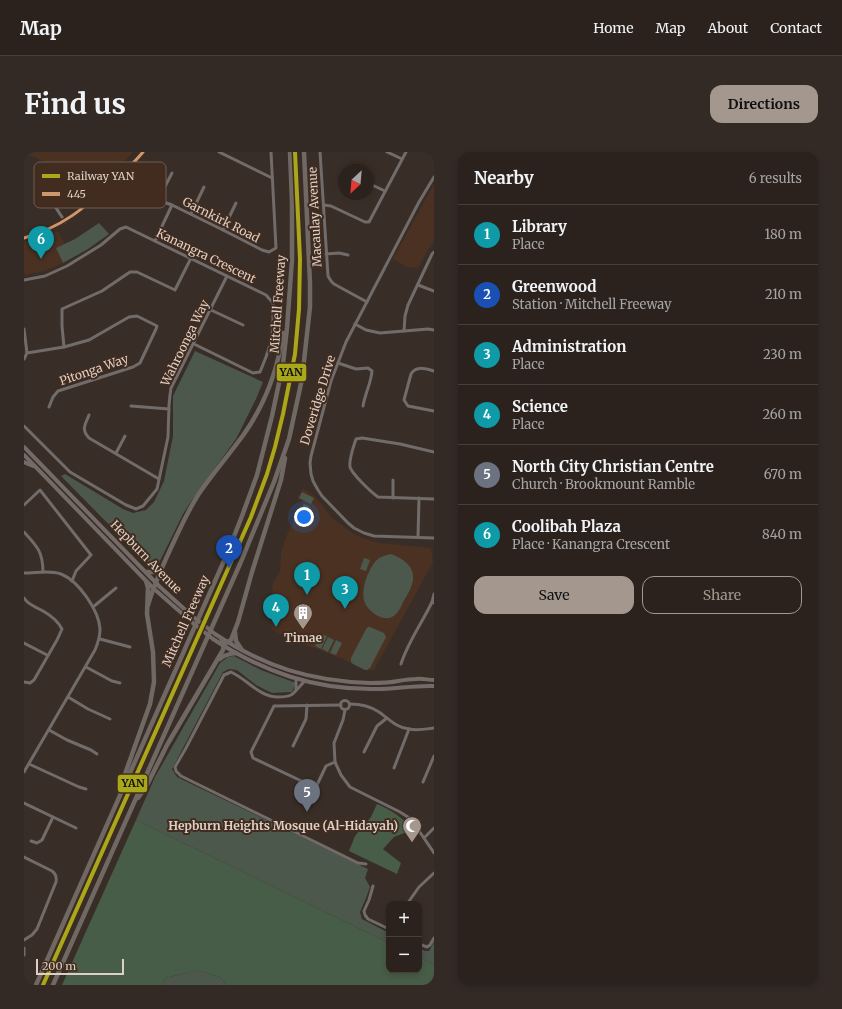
<!DOCTYPE html>
<html lang="en">
<head>
<meta charset="utf-8">
<style>
	:root { --surface:#2b221d; --page:#332a26; --text:#f1f3f6; --muted:#a6a4a4; --line:#473f3b; --accent:#a3978e }
	body { margin:0; font-family:Merriweather,serif; background:var(--page); color:var(--text) }
	.controls { position:absolute; right:12px; bottom:12px; display:grid; overflow:hidden; border-radius:8px; box-shadow:0 2px 6px #0003 }
	.controls button { width:36px; height:36px; display:grid; place-items:center; padding:0; border:0; border-bottom:1px solid var(--line); background:var(--surface); color:var(--text); font:20px sans-serif }
	.compass { position:absolute; left:314px; top:12px; width:36px; height:36px; border-radius:50%; background:var(--surface); box-shadow:0 2px 6px #0003; rotate:206deg }
	.scale { position:absolute; left:12px; bottom:10px; width:88px; box-sizing:border-box; padding-left:4px; border:2px solid #dccfc6; border-top:0; font-size:11px; line-height:14px; white-space:nowrap; color:#dccfc6; -webkit-text-stroke:3px #412c1f; paint-order:stroke }
	.you { position:absolute; left:280px; top:365px; width:14px; height:14px; margin:-10px; border:3px solid #fff; border-radius:50%; background:#1a73e8; box-shadow:0 0 0 6px #1a73e833 }
	.badge { display:grid; place-items:center; width:26px; height:26px; border-radius:50%; background:var(--accent); color:#fff; font-size:13px; font-weight:700 }
	.pin { position:absolute; translate:-50% -33px; filter:drop-shadow(0 1px 2px #0008) }
	.pin::after { content:''; position:absolute; top:21px; width:14px; height:12px; background:inherit; clip-path:polygon(0 0,100% 0,50% 100%) }
	.list { margin:0; padding:0; list-style:none }
	h2 { display:flex; justify-content:space-between; align-items:center; height:52px; margin:0; padding:0 16px; font-size:17px }
	h2 small { font-size:13px; font-weight:400; color:var(--muted) }
	.list li { display:grid; grid-template-columns:26px 1fr auto; gap:12px; align-items:center; box-sizing:border-box; height:60px; padding:0 16px; border-top:1px solid var(--line) }
	.list b { display:block; font-size:15px; white-space:nowrap }
	.list p { margin:0; font-size:13px; white-space:nowrap; color:var(--muted) }
	.list em { font-size:13px; font-style:normal; color:var(--muted) }
	.actions { display:flex; gap:8px; padding:12px 16px }
	.actions a { flex:1; padding:9px 0; border:1px solid var(--accent); border-radius:12px; text-align:center; font-size:14px; color:var(--accent) }
	.actions .main { background:var(--accent); color:#111 }
	.map { position:relative; flex:none; width:410px; height:833px; overflow:hidden; border-radius:12px }
	header { display:flex; align-items:center; gap:24px; box-sizing:border-box; height:56px; padding:0 20px; background:var(--surface); border-bottom:1px solid var(--line) }
	header strong { font-size:19px }
	nav { display:flex; gap:22px; margin-inline-start:auto; font-size:14px }
	.intro { display:flex; align-items:center; justify-content:space-between; box-sizing:border-box; height:96px; padding:0 24px }
	h1 { margin:0; font-size:28px }
	.button { padding:10px 18px; border-radius:12px; background:var(--accent); color:#111; font-size:14px; font-weight:700 }
	main { display:flex; gap:24px; padding:0 24px }
	aside { flex:1; background:var(--surface); border-radius:12px; box-shadow:0 2px 6px #0003 }
	.map>svg:first-child { display:block }
	.built { fill:#4a3122 }
	.green { fill:#4c584b }
	.forest { fill:#485d48 }
	.lines { fill:none; stroke-linecap:round; stroke-linejoin:round }
	.minor { stroke:#716b69; stroke-width:3 }
	.major { stroke:#746a68; stroke-width:4 }
	.highway { stroke:#706863; stroke-width:4.5 }
	.major-bridge { stroke:#746a68; stroke-width:4 }
	.bus-1-casing { stroke:#412c1f; stroke-width:6 }
	.bus-1 { stroke:#cd976f; stroke-width:3 }
	.rail-1-casing { stroke:#412c1f; stroke-width:7 }
	.rail-1 { stroke:#a9a81a; stroke-width:4 }
	.labels { text-anchor:middle; stroke-width:4; stroke-linejoin:round; paint-order:stroke }
	.street-label { font-size:12px; fill:#dccfc6; stroke:#412c1f }
	.poi-label { font-size:12px; font-weight:bold; fill:#dccfc6; stroke:#412c1f }
	.key { fill:#412c1f; stroke:#705d51; stroke-width:1 }
	.key-label { font-size:11px; fill:#dccfc6 }
	.line-badge { stroke:#412c1f; stroke-width:1.5 }
	.pale-badge-label { font-size:11px; text-anchor:middle; font-weight:bold; fill:#111 }
</style>
</head>
<body>
<header>
<strong>Map</strong>
<nav><a>Home</a><a>Map</a><a>About</a><a>Contact</a></nav>
</header>
<div class="intro"><h1>Find us</h1><a class="button">Directions</a></div>
<main>
<div class="map">
<svg width="410" height="833" viewBox="0 0 410 833">
	<rect width="100%" height="100%" fill="#392e27"/>
	<g class="built">
		<polygon points="0,0 109,0 93,17 72,35"/>
		<polygon points="410,32 410,88 394,116 383,115 369,107"/>
		<polygon points="34,79 41,92 32,96 39,111 20,119 1,123 0,118 0,90 21,84"/>
		<polygon points="279,336 292,346 308,366 331,383 355,391 407,396 409,410 350,518 341,518 319,507 264,486 247,477 250,448 248,433 256,419 257,401 262,385 279,350 273,347"/>
	</g>
	<g class="green">
		<polygon points="75,71 85,82 64,97 39,111 32,96 51,87"/>
		<polygon points="171,199 239,230 232,247 212,287 168,348 159,362 135,411 127,414 115,403 37,324 41,322 99,357 109,361 122,358 130,350 140,329 149,284 149,244"/>
		<polygon points="278,340 290,346 287,352 275,346"/>
		<polygon points="280,352 286,355 280,366 274,364"/>
		<path d="M 367,402 C 378,406 391,414 389,428 C 388,435 383,444 379,450 C 377,455 374,462 368,465 C 358,470 342,458 340,448 C 337,436 345,414 355,406 C 358,404 363,403 367,402 Z"/>
		<polygon points="340,406 346,408 342,419 336,417"/>
		<polygon points="344,475 346,475 360,481 362,485 346,516 343,518 341,518 329,512 327,510 327,506 342,477"/>
		<polygon points="297,482 303,484 297,497 291,494"/>
		<polygon points="304,485 310,488 304,500 298,497"/>
		<polygon points="312,488 318,491 312,503 306,501"/>
		<polygon points="210,504 237,518 272,531 268,540 248,541 232,533 213,518 205,517 199,520 148,617 153,625 344,717 341,726 346,735 342,746 336,760 338,767 365,781 365,791 112,668 131,625 196,511 204,505"/>
		<polygon points="410,790 410,813 395,805 395,796 401,799 405,799"/>
		<polygon points="174,818 196,825 203,833 138,833 141,826"/>
	</g>
	<g class="forest">
		<path d="M 353,652 C 367,658 379,665 388,678 L 370,685 L 359,697 L 377,711 L 373,722 L 325,699 L 331,684 L 347,665 Z"/>
		<polygon points="112,668 365,791 365,818 395,818 395,805 410,813 410,833 203,833 196,825 174,818 141,826 138,833 38,833"/>
	</g>
	<g class="lines">
		<g class="minor">
			<polyline points="195,0 248,26"/>
			<polyline points="296,0 304,124 307,129 310,132 343,150"/>
			<polyline points="363,0 378,7"/>
			<polyline points="96,21 108,33 115,39 134,48 148,53 199,78 238,98 245,100 252,96 247,0"/>
			<polyline points="410,25 395,50 322,190 307,229 287,304 286,311 287,322 289,329 294,338 298,344 324,371 330,376 340,381 350,384 410,386"/>
			<path d="M 33,26 C 31,30 27,35 27,41 C 25,49 37,62 41,70"/>
			<polyline points="344,31 361,39"/>
			<polyline points="134,48 148,21"/>
			<polyline points="300,53 307,54 341,70 345,70 382,0"/>
			<polyline points="167,62 180,35"/>
			<polyline points="199,78 212,51"/>
			<polyline points="131,89 148,53"/>
			<polyline points="302,102 315,101 324,103"/>
			<polyline points="0,128 21,124 43,114 77,93 96,77 102,75 242,143 249,151 249,175 246,193 242,205 236,220 229,221 170,192"/>
			<polyline points="394,133 410,139"/>
			<polyline points="187,158 219,173"/>
			<polyline points="331,172 342,178 356,181 404,177 410,178"/>
			<polyline points="0,177 3,201 0,207"/>
			<polyline points="380,179 381,164 384,153 408,102 410,100"/>
			<polyline points="40,195 38,174 38,157 78,139 106,120 113,120 151,138 167,106"/>
			<polyline points="3,201 40,195 65,188 105,165 113,164 133,174 132,177 116,211 109,215 34,239 29,245 25,255"/>
			<path d="M 314,211 L 332,217 L 344,216 L 348,219 C 347,231 341,242 339,254"/>
			<path d="M 410,219 C 402,217 392,213 387,222 L 380,248 L 384,254 L 410,259"/>
			<polyline points="107,254 145,257"/>
			<path d="M 65,263 C 61,273 57,277 65,286 L 135,327"/>
			<polyline points="0,274 46,320 102,353 112,357 119,354 133,337 144,285 145,253 146,243 147,236 203,124"/>
			<path d="M 410,300 L 376,292 L 338,286 L 332,287 L 331,290 C 329,296 325,309 326,315 C 328,322 347,340 354,345 L 410,347"/>
			<polyline points="92,301 101,284"/>
			<polyline points="369,346 369,328"/>
			<polyline points="0,353 16,338 67,403 52,419 48,429"/>
			<path d="M 0,380 C 13,394 19,400 19,420"/>
			<polyline points="394,385 395,346"/>
			<path d="M 0,421 C 12,421 26,418 37,422 C 55,429 75,459 76,477 C 76,485 74,491 71,498 L 0,620"/>
			<path d="M 0,446 C 4,453 12,455 19,459 C 26,463 34,469 38,477 L 33,488 L 10,528 L 6,531 L 0,530"/>
			<polyline points="408,450 410,442"/>
			<polyline points="69,455 92,436"/>
			<polyline points="76,487 106,495"/>
			<polyline points="0,491 23,503"/>
			<path d="M 377,512 C 384,490 398,471 408,450 L 410,451"/>
			<polyline points="62,515 88,529 96,531"/>
			<polyline points="272,527 272,538"/>
			<path d="M 281,529 C 276,533 272,540 267,543 C 263,545 259,545 254,545 C 235,545 223,527 207,520 L 200,523 L 162,596 L 151,615 L 152,619 L 157,624 L 334,711 L 342,712"/>
			<polyline points="44,545 64,557 86,567"/>
			<circle cx="321" cy="553" r="4.5"/>
			<path d="M 326,552 C 336,552 346,554 355,560 C 365,567 373,576 385,577 C 393,579 402,577 410,576"/>
			<polyline points="317,553 250,554 227,600 229,606 290,635 292,635 302,614 311,610 310,591 319,568 321,558"/>
			<polyline points="25,578 43,588 67,598 73,602"/>
			<polyline points="269,594 282,567 283,553"/>
			<polyline points="340,600 353,574 363,566"/>
			<polyline points="311,610 317,623 326,635 376,660 387,667 410,701"/>
			<polyline points="5,612 55,635 62,637"/>
			<polyline points="370,616 385,577"/>
			<polyline points="399,630 410,604"/>
			<polyline points="0,651 52,676"/>
			<polyline points="400,686 410,676"/>
			<polyline points="7,689 13,691 18,688 29,665"/>
			<path d="M 0,705 L 28,719 C 32,722 33,725 32,730 L 13,777 L 8,783 L 0,788"/>
			<polyline points="349,734 345,748 340,759 341,763 344,767 365,777"/>
			<polyline points="383,752 395,735 410,721"/>
			<polyline points="395,792 403,795 406,793 410,786"/>
			<polyline points="0,796 0,803"/>
		</g>
		<g class="major">
			<path d="M 0,86 C 37,77 61,56 88,31 C 99,21 110,12 119,0"/>
			<polyline points="0,295 136,435 167,463"/>
			<polyline points="0,303 129,436 170,472"/>
			<polyline points="0,310 9,314"/>
			<path d="M 191,482 C 241,515 286,529 346,531 C 355,531 365,531 374,529 C 380,528 386,527 392,527 C 398,526 404,528 410,528"/>
			<path d="M 189,487 C 239,520 291,538 352,537 C 371,537 391,533 410,534"/>
		</g>
		<g class="highway">
			<polyline points="122,420 130,420 137,417"/>
			<path d="M 124,453 C 131,429 142,406 153,383 C 159,370 166,356 174,343 C 188,322 205,303 220,282 C 241,252 254,217 259,181"/>
			<polyline points="211,480 212,489 218,498"/>
			<polyline points="196,491 202,491 207,488 214,470 228,420 257,328 261,306"/>
			<path d="M 196,507 C 201,502 206,502 212,501"/>
			<polyline points="96,636 126,552 130,530 129,500 123,462 124,436 122,429"/>
			<polyline points="114,646 123,633 143,593 199,498 200,492 197,486"/>
			<polyline points="12,833 203,402 218,364 233,323 248,264 259,212 263,176 268,108 268,50 266,0"/>
			<polyline points="29,833 216,412 250,330 265,287 278,227 286,155 286,131 280,0"/>
		</g>
		<g class="major-bridge">
			<polyline points="167,463 191,482"/>
			<polyline points="170,472 189,487"/>
		</g>
		<g class="bus-1-casing">
			<path id="bus-1" d="M 0,86 C 38,75 59,57 88,31 C 99,21 110,11 119,0"/>
		</g>
		<use href="#bus-1" class="bus-1"/>
		<g class="rail-1-casing">
			<polyline id="rail-1" points="19,833 227,365 243,322 251,295 259,262 271,202 275,157 276,107 271,0"/>
		</g>
		<use href="#rail-1" class="rail-1"/>
	</g>
	<defs>
		<g id="building-pin" transform="scale(1)"><path d="M0 17L-7.5 6A9.5 9.5 0 1 1 7.5 6Z" fill="#a3978e" stroke="#412c1f"/><path d="M-4-6H4V6H1V3H-1V6H-4ZM-2.5-4.3h1.7v1.8h-1.7ZM.8-4.3h1.7v1.8H.8ZM-2.5-1h1.7V.8h-1.7ZM.8-1h1.7V.8H.8Z" fill="#fff"/></g>
		<g id="mosque-pin" transform="scale(1)"><path d="M0 17L-7.5 6A9.5 9.5 0 1 1 7.5 6Z" fill="#a3978e" stroke="#412c1f"/><path d="M3.5-4.9A6 6 0 1 0 3.5 4.9A5 5 0 1 1 3.5-4.9Z" fill="#fff"/></g>
	</defs>
	<g fill-rule="evenodd">
		<use href="#building-pin" x="279" y="461"/>
		<use href="#mosque-pin" x="388" y="674"/>
	</g>
	<g class="labels">
		<g class="street-label">
			<text transform="translate(291 65) rotate(-93)" y="4">Macaulay Avenue</text>
			<text transform="translate(197 68) rotate(27)" y="4">Garnkirk Road</text>
			<text transform="translate(182 104) rotate(26)" y="4">Kanangra Crescent</text>
			<text transform="translate(254 152) rotate(-86)" y="4">Mitchell Freeway</text>
			<text transform="translate(161 191) rotate(-64)" y="4">Wahroonga Way</text>
			<text transform="translate(70 218) rotate(-19)" y="4">Pitonga Way</text>
			<text transform="translate(294 248) rotate(-73)" y="4">Doveridge Drive</text>
			<text transform="translate(122 405) rotate(46)" y="4">Hepburn Avenue</text>
			<text transform="translate(162 469) rotate(-66)" y="4">Mitchell Freeway</text>
		</g>
		<g class="poi-label">
			<text x="279" y="490">Timae</text>
			<text x="374" y="678" text-anchor="end">Hepburn Heights Mosque (Al-Hidayah)</text>
		</g>
	</g>
	<rect x="10" y="10" width="132" height="46" rx="6" class="key"/>
	<rect x="18" y="22" width="18" height="4" fill="#a9a81a"/>
	<rect x="18" y="40" width="18" height="4" fill="#cd976f"/>
	<g class="key-label">
		<text x="43" y="28">Railway YAN</text>
		<text x="43" y="46">445</text>
	</g>
	<g class="line-badge">
		<rect x="252" y="211" width="31" height="19" rx="4" fill="#a9a81a"/>
		<rect x="93" y="622" width="31" height="19" rx="4" fill="#a9a81a"/>
	</g>
	<g class="pale-badge-label">
		<text x="267" y="224">YAN</text>
		<text x="109" y="635">YAN</text>
	</g>
</svg>
<div class="controls">
<button>+</button>
<button>−</button>
</div>
<svg class="compass" viewBox="-18 -18 36 36"><path d="M0-13l5 13h-10z" fill="#e53935"/><path d="M0 13l5-13h-10z" fill="#a6a4a4"/></svg>
<div class="scale">200 m</div>
<div class="you"></div>
<div class="pin badge" style="left:283px;top:443px;background:#0f9aa8">1</div>
<div class="pin badge" style="left:205px;top:416px;background:#1a4fb4">2</div>
<div class="pin badge" style="left:321px;top:457px;background:#0f9aa8">3</div>
<div class="pin badge" style="left:252px;top:475px;background:#0f9aa8">4</div>
<div class="pin badge" style="left:283px;top:660px;background:#6b7280">5</div>
<div class="pin badge" style="left:17px;top:107px;background:#0f9aa8">6</div>
</div>
<aside>
<h2>Nearby<small>6 results</small></h2>
<ul class="list">
<li><span class="badge" style="background:#0f9aa8">1</span><div><b>Library</b><p>Place</p></div><em>180 m</em></li>
<li><span class="badge" style="background:#1a4fb4">2</span><div><b>Greenwood</b><p>Station · Mitchell Freeway</p></div><em>210 m</em></li>
<li><span class="badge" style="background:#0f9aa8">3</span><div><b>Administration</b><p>Place</p></div><em>230 m</em></li>
<li><span class="badge" style="background:#0f9aa8">4</span><div><b>Science</b><p>Place</p></div><em>260 m</em></li>
<li><span class="badge" style="background:#6b7280">5</span><div><b>North City Christian Centre</b><p>Church · Brookmount Ramble</p></div><em>670 m</em></li>
<li><span class="badge" style="background:#0f9aa8">6</span><div><b>Coolibah Plaza</b><p>Place · Kanangra Crescent</p></div><em>840 m</em></li>
</ul>
<div class="actions"><a class="main">Save</a><a>Share</a></div>
</aside>
</main>
</body>
</html>
